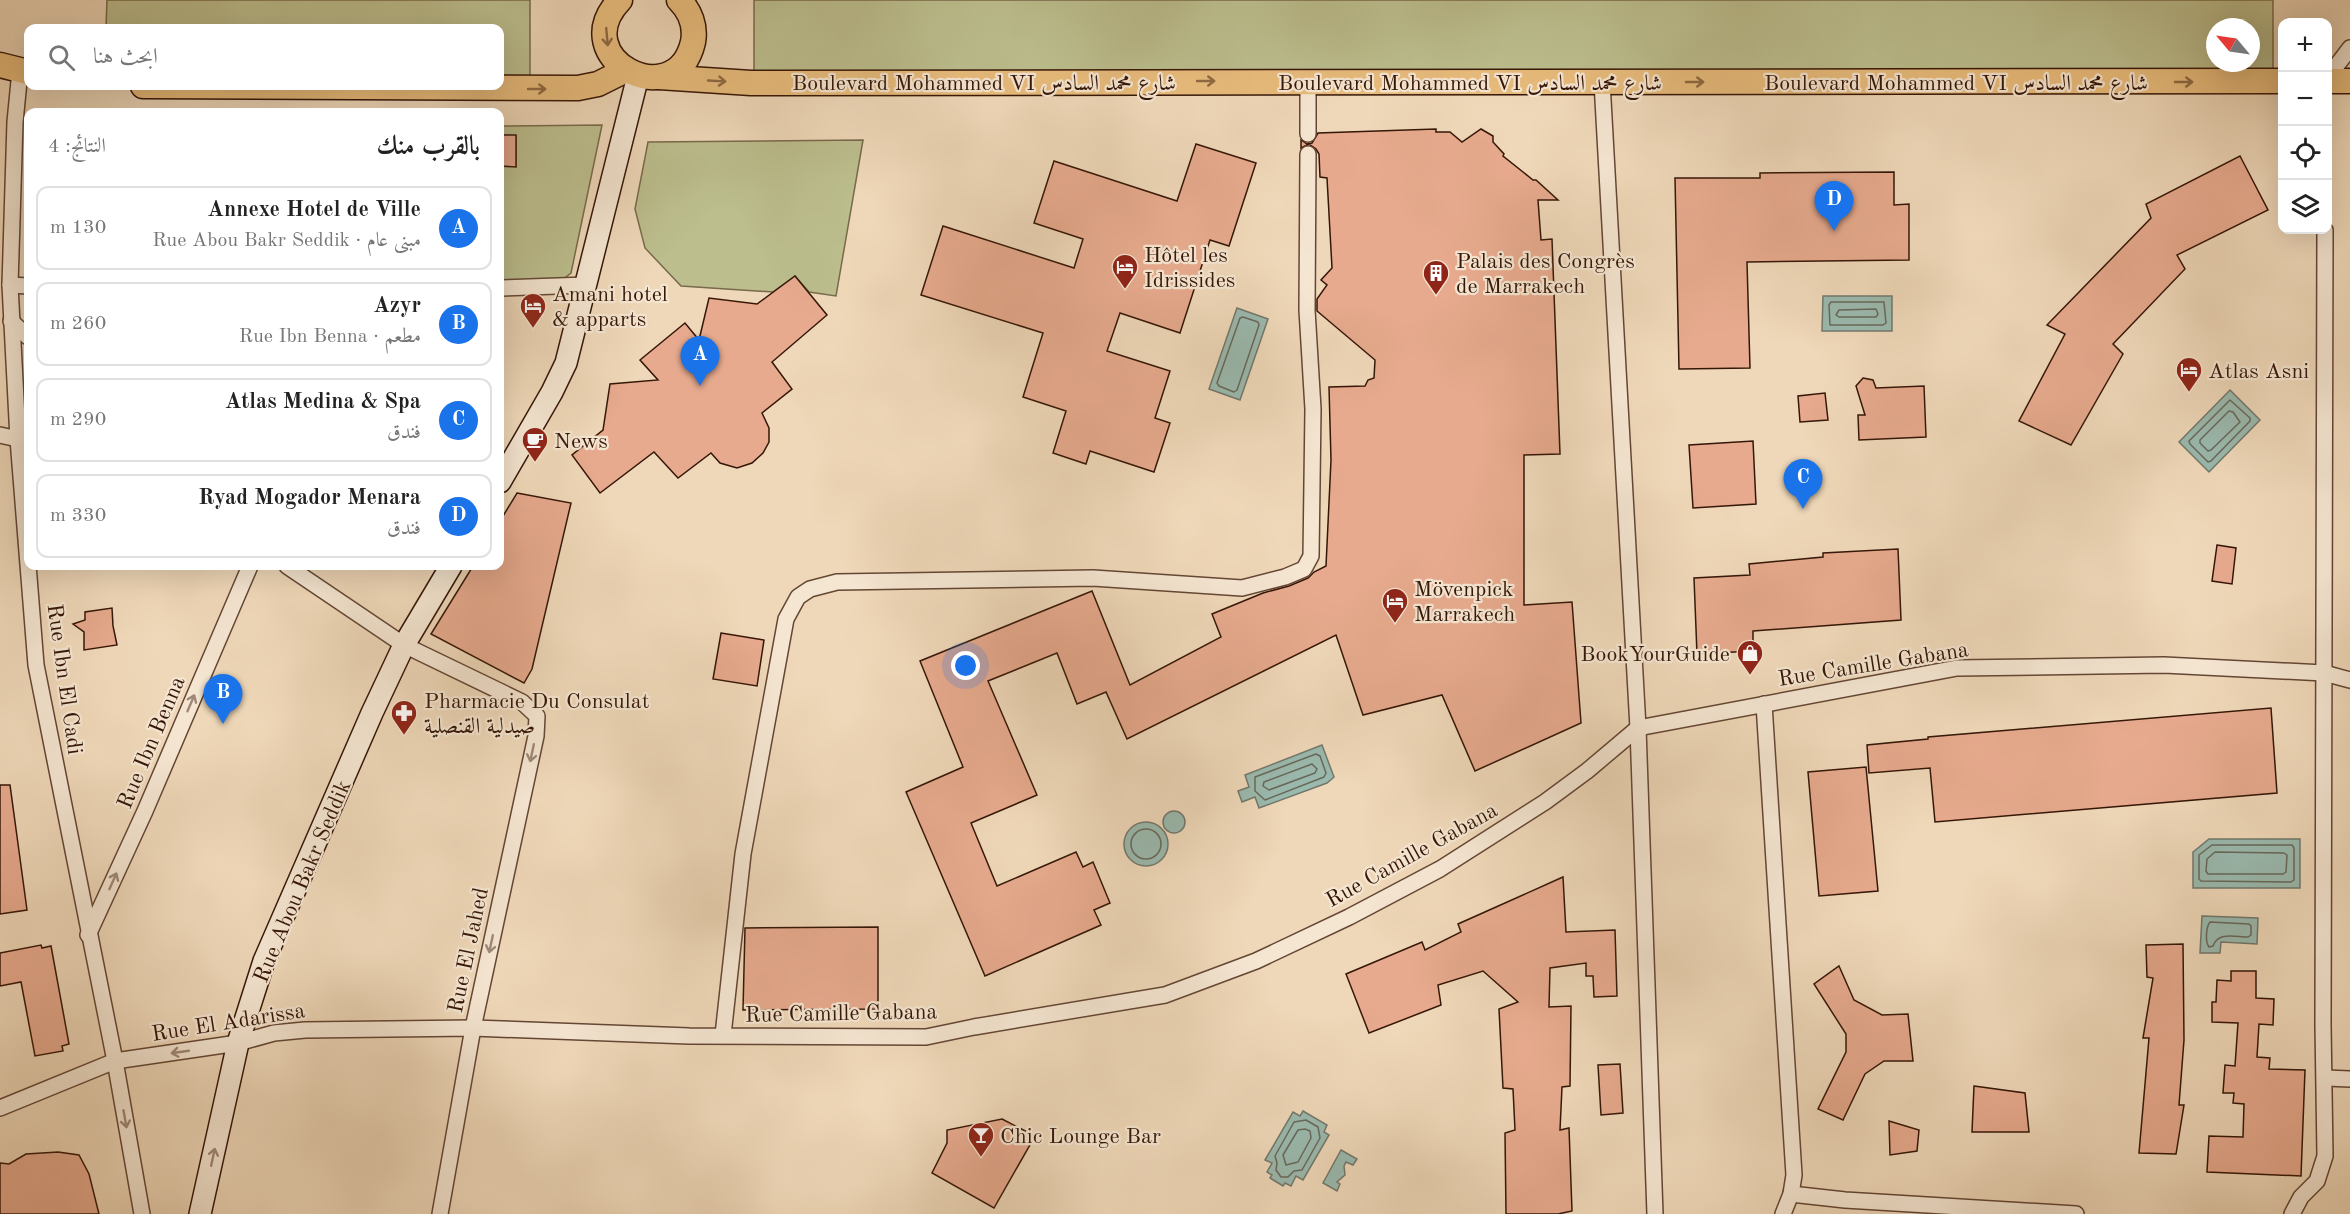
<!DOCTYPE html>
<html lang="ar">
<head>
<meta charset="utf-8">
<style>
	:root { --surface:#fff; --page:#f6f6f6; --text:#222; --muted:#767676; --line:#e0e0e0; --accent:#1a73e8 }
	body { margin:0; font-family:"Old Standard TT",Amiri,serif; background:var(--page); color:var(--text); direction:rtl }
	.controls { position:absolute; right:18px; top:18px; display:grid; overflow:hidden; border-radius:12px; box-shadow:0 6px 24px #0002 }
	.controls button { width:54px; height:54px; display:grid; place-items:center; padding:0; border:0; border-bottom:2px solid var(--line); background:var(--surface); color:var(--text); font:30px sans-serif }
	.compass { position:absolute; left:2206px; top:18px; width:54px; height:54px; border-radius:50%; background:var(--surface); box-shadow:0 6px 24px #0002; rotate:299deg }
	.you { position:absolute; left:966px; top:666px; width:21px; height:21px; margin:-15px; border:4px solid #fff; border-radius:50%; background:#1a73e8; box-shadow:0 0 0 9px #1a73e833 }
	.badge { display:grid; place-items:center; width:39px; height:39px; border-radius:50%; background:var(--accent); color:#fff; font-size:20px; font-weight:700 }
	.pin { position:absolute; translate:-50% -50px; filter:drop-shadow(0 2px 3px #0008) }
	.pin::after { content:''; position:absolute; top:32px; width:21px; height:18px; background:inherit; clip-path:polygon(0 0,100% 0,50% 100%) }
	.list { margin:0; padding:0; list-style:none }
	h2 { display:flex; justify-content:space-between; align-items:center; height:78px; margin:0; padding:0 24px; font-size:26px }
	h2 small { font-size:20px; font-weight:400; color:var(--muted) }
	.list li { display:grid; grid-template-columns:39px 1fr auto; gap:18px; align-items:center; box-sizing:border-box; height:84px; margin:0 12px 12px; padding:0 12px; border:2px solid var(--line); border-radius:12px }
	.list b { display:block; font-size:22px; white-space:nowrap }
	.list p { margin:0; font-size:20px; white-space:nowrap; color:var(--muted) }
	.list em { font-size:20px; font-style:normal; color:var(--muted) }
	.icon { flex:none; width:33px; height:33px; fill:none; stroke:currentColor; stroke-width:2; stroke-linecap:round; stroke-linejoin:round }
	.map { position:relative; flex:none; width:2350px; height:1214px; overflow:hidden; direction:ltr }
	.search { position:absolute; background:var(--surface); box-shadow:0 6px 24px #0002; left:24px; top:24px; width:480px; height:66px; display:flex; align-items:center; gap:15px; box-sizing:border-box; padding:0 21px; border-radius:12px; color:var(--muted); font-size:22px }
	.panel { position:absolute; background:var(--surface); box-shadow:0 6px 24px #0002; left:24px; top:108px; width:480px; height:462px; border-radius:12px; direction:rtl }
	.map>svg:first-child { display:block }
	.green { fill:#bcbe8e; stroke:#786a4a; stroke-width:1.5; fill-rule:evenodd }
	.water { fill:#9abaaf; stroke:#72786c; stroke-width:1.5 }
	.lines { fill:none; stroke-linecap:round; stroke-linejoin:round }
	.shore { stroke:#68685b; stroke-width:1.5 }
	.building { fill:#e7aa8e; stroke:#351607; stroke-width:1.5 }
	.street-casing { stroke:#644634; stroke-width:18 }
	.secondary-casing { stroke:#351607; stroke-width:24 }
	.primary-casing { stroke:#351607; stroke-width:27 }
	.street { stroke:#f5e6d2; stroke-width:15 }
	.secondary { stroke:#f5e6d2; stroke-width:21 }
	.primary { stroke:#e8bc7c; stroke-width:24 }
	.oneway { stroke:#8e6942 }
	.oneway2 { stroke:#9f8877 }
	.labels { text-anchor:middle; stroke-width:4.5; stroke-linejoin:round; paint-order:stroke }
	.street-label { font-size:22px; fill:#351607; stroke:#f5e6d2 }
	.poi-label { font-size:22px; fill:#351607; stroke:#f5e6d2; text-anchor:start }
</style>
</head>
<body>
<div class="map">
<svg width="2350" height="1214" viewBox="0 0 2350 1214">
	<rect width="100%" height="100%" fill="#efd8b9"/>
	<filter id="stains"><feTurbulence type="fractalNoise" baseFrequency=".00333" numOctaves="4"/><feColorMatrix values="0 0 0 0 .2 0 0 0 0 .09 0 0 0 0 .02 0 0 0 .5 -.17"/></filter>
	<radialGradient id="worn" r=".72"><stop offset=".6" stop-color="#630" stop-opacity="0"/><stop offset="1" stop-color="#630" stop-opacity=".3"/></radialGradient>
	<g class="green">
		<polygon points="107,0 530,0 530,79 500,78 500,28 106,28"/>
		<path d="M 754,0 L 2273,0 L 2273,73 L 754,77 ZM 2215,27 L 2251,27 L 2251,63 L 2215,63 Z"/>
		<polygon points="602,125 571,273 562,280 500,281 500,166 516,166 516,136 500,135 500,126"/>
		<polygon points="863,140 836,296 809,292 795,276 773,292 681,286 645,248 635,209 648,142"/>
	</g>
	<g class="water">
		<polygon points="1823,296 1892,296 1892,331 1822,331"/>
		<polygon points="1237,308 1268,319 1240,400 1209,389"/>
		<polygon points="2230,390 2260,420 2209,472 2179,442"/>
		<polygon points="1322,745 1334,777 1327,783 1259,808 1255,797 1242,802 1238,791 1249,787 1245,775"/>
		<circle cx="1174" cy="822" r="11"/>
		<circle cx="1146" cy="844" r="22"/>
		<polygon points="2209,839 2300,839 2300,888 2193,888 2193,852"/>
		<polygon points="2202,916 2258,918 2257,944 2221,942 2220,953 2200,953"/>
		<polygon points="1303,1111 1327,1125 1324,1132 1329,1135 1303,1180 1296,1176 1291,1186 1285,1183 1283,1186 1270,1178 1272,1175 1267,1172 1272,1163 1265,1160 1293,1112 1300,1116"/>
		<polygon points="1341,1150 1357,1159 1353,1165 1346,1162 1344,1166 1345,1175 1337,1182 1340,1184 1337,1191 1323,1183"/>
	</g>
	<g class="lines">
		<g class="shore">
			<polygon points="1831,302 1884,302 1886,323 1883,325 1830,325 1829,305"/>
			<polygon points="1876,309 1878,314 1876,317 1839,317 1836,315 1839,310"/>
			<polygon points="1243,317 1258,322 1259,325 1237,390 1234,392 1219,386 1217,383 1240,318"/>
			<polygon points="2230,400 2250,418 2250,421 2211,461 2208,462 2190,444 2189,441"/>
			<polygon points="2229,411 2233,412 2240,422 2211,450 2208,451 2200,443 2200,440"/>
			<polygon points="1316,754 1320,756 1326,773 1324,777 1265,800 1255,791 1255,777"/>
			<polygon points="1312,764 1317,769 1315,773 1269,790 1263,786 1264,782"/>
			<circle cx="1146" cy="844" r="15"/>
			<polygon points="2212,845 2292,845 2294,848 2294,880 2291,882 2201,881 2199,879 2199,855"/>
			<polygon points="2215,852 2284,853 2287,855 2286,872 2283,874 2208,874 2206,871 2207,859"/>
			<path d="M 2210,922 L 2249,924 L 2251,926 L 2251,935 L 2248,937 C 2236,937 2218,931 2213,946 L 2209,947 C 2205,942 2206,927 2210,922 Z"/>
			<polygon points="1306,1120 1318,1127 1320,1138 1302,1170 1294,1171 1288,1177 1281,1177 1276,1170 1277,1163 1275,1156 1294,1122"/>
			<polygon points="1305,1129 1310,1131 1311,1138 1298,1162 1286,1165 1283,1155 1298,1130"/>
		</g>
	</g>
	<g class="building">
		<polygon points="1436,129 1436,132 1450,132 1462,142 1481,129 1493,136 1493,142 1504,154 1503,156 1533,180 1536,180 1558,200 1538,200 1541,240 1552,239 1560,454 1524,455 1524,605 1572,602 1581,723 1475,771 1442,695 1363,715 1336,635 1127,739 1106,692 1077,704 1057,653 988,681 1037,795 971,823 997,886 1076,852 1083,867 1093,862 1110,903 1094,910 1101,925 985,976 906,792 963,767 920,661 1092,591 1130,685 1221,637 1212,614 1263,593 1289,586 1308,578 1314,572 1326,566 1331,460 1329,387 1365,386 1368,380 1374,378 1375,360 1317,311 1317,299 1327,285 1321,280 1332,268 1327,178 1320,177 1319,154 1316,149 1309,144 1301,148 1301,140 1307,144 1312,143 1318,133"/>
		<polygon points="500,135 516,135 516,167 500,166"/>
		<polygon points="1196,144 1256,163 1229,246 1210,240 1180,333 1120,313 1107,351 1170,371 1155,418 1170,423 1154,472 1090,451 1086,464 1053,453 1066,411 1023,397 1043,333 921,295 943,226 1074,268 1083,239 1034,223 1054,161 1177,201"/>
		<polygon points="2240,156 2268,210 2177,255 2185,269 2113,344 2123,354 2071,445 2019,421 2065,334 2047,325 2151,218 2146,204"/>
		<polygon points="1894,172 1894,205 1909,204 1909,260 1747,262 1750,368 1679,369 1675,178 1760,178 1760,173"/>
		<polygon points="795,276 827,315 772,362 792,389 762,413 769,428 769,442 763,453 752,463 737,468 720,463 711,453 678,478 654,452 600,493 572,455 603,430 610,384 658,380 640,360 685,323 699,340 709,298 757,304"/>
		<polygon points="1863,378 1873,380 1876,388 1924,386 1926,437 1859,440 1858,415 1865,415 1856,386"/>
		<polygon points="1825,393 1828,420 1800,422 1798,396"/>
		<polygon points="1753,441 1756,504 1693,508 1689,445"/>
		<polygon points="517,493 571,503 532,669 524,683 431,634 473,566 500,566 500,521"/>
		<polygon points="2217,545 2236,548 2232,584 2212,581"/>
		<polygon points="1898,549 1901,620 1753,631 1753,651 1697,654 1694,578 1750,575 1749,564 1823,557 1823,553"/>
		<polygon points="112,608 113,626 117,645 84,650 84,632 73,624 85,620 85,612"/>
		<polygon points="721,633 764,640 757,686 713,679"/>
		<polygon points="2271,708 2277,793 1935,822 1930,768 1869,773 1867,745 1928,739 1928,737"/>
		<polygon points="1866,767 1878,891 1819,896 1808,772"/>
		<polygon points="0,785 10,785 27,910 0,914"/>
		<polygon points="1563,877 1566,932 1615,930 1617,996 1594,997 1593,976 1586,976 1586,963 1550,968 1549,1007 1571,1006 1570,1086 1562,1087 1560,1130 1569,1128 1572,1211 1558,1214 1506,1214 1505,1133 1515,1130 1513,1089 1503,1088 1499,1009 1518,1002 1483,971 1438,985 1441,1005 1369,1033 1346,974 1422,942 1425,950 1461,932 1458,924"/>
		<polygon points="878,927 878,1009 743,1010 745,928"/>
		<polygon points="2183,944 2184,1040 2179,1105 2184,1105 2176,1154 2139,1153 2149,1038 2143,1038 2153,978 2147,977 2146,945"/>
		<polygon points="41,945 42,948 51,946 69,1044 62,1046 63,1051 35,1056 21,982 0,986 0,953"/>
		<polygon points="1839,966 1854,1000 1882,1015 1908,1014 1913,1061 1884,1061 1865,1074 1843,1120 1818,1109 1846,1052 1846,1034 1814,984"/>
		<polygon points="2231,971 2256,971 2256,998 2274,999 2273,1025 2259,1024 2257,1057 2270,1058 2269,1069 2305,1070 2301,1176 2207,1172 2209,1136 2243,1137 2244,1104 2233,1103 2234,1093 2223,1093 2225,1065 2235,1066 2238,1023 2212,1022 2212,1002 2216,1002 2217,980 2231,981"/>
		<polygon points="1620,1064 1623,1113 1601,1115 1598,1065"/>
		<polygon points="1974,1086 2025,1093 2029,1132 1972,1132"/>
		<polygon points="1002,1119 1035,1136 994,1208 932,1173 947,1143 947,1130"/>
		<polygon points="1889,1121 1919,1130 1917,1151 1890,1155"/>
		<polygon points="58,1152 79,1155 89,1174 99,1214 0,1214 0,1163 9,1164 26,1154"/>
	</g>
	<g class="lines">
		<g class="street-casing">
			<g id="street">
				<polyline points="20,71 15,122 10,285 18,439 36,665 115,1061 142,1214"/>
				<polyline points="2328,77 2350,48"/>
				<polyline points="1602,82 1638,728 1655,1214"/>
				<polyline points="1308,134 1308,81"/>
				<polyline points="10,285 28,286"/>
				<polyline points="500,288 586,285"/>
				<polyline points="11,321 28,337"/>
				<polyline points="0,435 18,439"/>
				<polyline points="287,566 404,645 522,702 537,716 536,736 473,1028 440,1214"/>
				<polyline points="1764,704 1794,1175 1791,1194 1783,1214"/>
				<polyline points="88,935 145,811 250,566"/>
				<polyline points="723,1035 743,854 786,619 798,597 810,589 837,582 1093,578 1242,588 1285,577 1304,569 1311,556 1313,409 1307,310 1308,154"/>
				<polyline points="2326,1078 2350,1079"/>
				<polyline points="0,1108 115,1061 238,1043 274,1033 305,1030 473,1028 689,1036 926,1037 974,1027 1165,995 1256,961 1349,917 1440,869 1545,802 1587,771 1638,728 1957,668 2164,665 2324,673 2350,680"/>
				<polyline points="1791,1194 1845,1200 2076,1214"/>
				<polyline points="2292,1214 2301,1197 2317,1181 2325,1156 2323,1025 2325,230"/>
			</g>
		</g>
		<g class="secondary-casing">
			<g id="secondary">
				<polyline points="500,482 552,392 566,363 638,76"/>
				<polyline points="200,1214 238,1043 264,961 372,713 404,645 451,566"/>
			</g>
		</g>
		<g class="primary-casing">
			<g id="primary">
				<path d="M 620,0 C 564,59 676,116 693,42 C 696,26 690,11 679,0"/>
				<polyline points="0,65 28,72"/>
				<polyline points="659,77 751,83 2282,81"/>
				<polyline points="2328,81 2350,81"/>
				<polyline points="143,86 578,88 598,84 626,70"/>
			</g>
		</g>
		<use href="#street" class="street"/>
		<use href="#secondary" class="secondary"/>
		<use href="#primary" class="primary"/>
	</g>
	<defs><path id="oneway-shaft" d="M-6 0H5M1.5-3L5.5 0L1.5 3" fill="none" stroke-width="1.6" stroke-linecap="round" stroke-linejoin="round" transform="scale(1.5)"/></defs>
	<g class="oneway">
		<use href="#oneway-shaft" transform="translate(607 37) rotate(85)"/>
		<use href="#oneway-shaft" transform="translate(717 81) rotate(3)"/>
		<use href="#oneway-shaft" transform="translate(1206 81)"/>
		<use href="#oneway-shaft" transform="translate(1695 82)"/>
		<use href="#oneway-shaft" transform="translate(2184 82)"/>
		<use href="#oneway-shaft" transform="translate(537 89)"/>
	</g>
	<g class="oneway2">
		<use href="#oneway-shaft" transform="translate(191 703) rotate(-67)"/>
		<use href="#oneway-shaft" transform="translate(532 753) rotate(102)"/>
		<use href="#oneway-shaft" transform="translate(113 881) rotate(-66)"/>
		<use href="#oneway-shaft" transform="translate(491 944) rotate(102)"/>
		<use href="#oneway-shaft" transform="translate(180 1052) rotate(172)"/>
		<use href="#oneway-shaft" transform="translate(125 1119) rotate(80)"/>
		<use href="#oneway-shaft" transform="translate(213 1157) rotate(-78)"/>
	</g>
	<defs>
		<g id="hotel-pin" transform="scale(1.35)"><path d="M0 17L-7.5 6A9.5 9.5 0 1 1 7.5 6Z" fill="#8f2418" stroke="#f5e6d2"/><path d="M-6-4.5h1.5V1H6V5H4.5V3h-9V5H-6ZM-4 0a1.8 1.8 0 1 1 3.6 0ZM.5 0V-2.5h3Q6-2.5 6 0Z" fill="#fff"/></g>
		<g id="building-pin" transform="scale(1.35)"><path d="M0 17L-7.5 6A9.5 9.5 0 1 1 7.5 6Z" fill="#8f2418" stroke="#f5e6d2"/><path d="M-4-6H4V6H1V3H-1V6H-4ZM-2.5-4.3h1.7v1.8h-1.7ZM.8-4.3h1.7v1.8H.8ZM-2.5-1h1.7V.8h-1.7ZM.8-1h1.7V.8H.8Z" fill="#fff"/></g>
		<g id="cafe-pin" transform="scale(1.35)"><path d="M0 17L-7.5 6A9.5 9.5 0 1 1 7.5 6Z" fill="#8f2418" stroke="#f5e6d2"/><path d="M-5.5-4.5H6V0H3Q3 3.5 0 3.5H-2.5Q-5.5 3.5-5.5 0ZM3-3.2v2h1.7v-2ZM-6 4.5H4V6H-6Z" fill="#fff"/></g>
		<g id="shop-pin" transform="scale(1.35)"><path d="M0 17L-7.5 6A9.5 9.5 0 1 1 7.5 6Z" fill="#8f2418" stroke="#f5e6d2"/><path d="M-5-2.5h2.3a2.7 3.5 0 0 1 5.4 0H5L5.5 6h-11ZM-1.5-2.5h3a1.5 2.3 0 0 0-3 0Z" fill="#fff"/></g>
		<g id="pharmacy-pin" transform="scale(1.35)"><path d="M0 17L-7.5 6A9.5 9.5 0 1 1 7.5 6Z" fill="#8f2418" stroke="#f5e6d2"/><path d="M-2-6h4v4h4v4h-4v4h-4v-4h-4v-4h4Z" fill="#fff"/></g>
		<g id="bar-pin" transform="scale(1.35)"><path d="M0 17L-7.5 6A9.5 9.5 0 1 1 7.5 6Z" fill="#8f2418" stroke="#f5e6d2"/><path d="M-6-5H6L.8 .8V4.5H3.5V6h-7V4.5H-.8V.8Z" fill="#fff"/></g>
	</defs>
	<g fill-rule="evenodd">
		<use href="#hotel-pin" x="1125" y="267"/>
		<use href="#building-pin" x="1436" y="273"/>
		<use href="#hotel-pin" x="533" y="306"/>
		<use href="#hotel-pin" x="2189" y="370"/>
		<use href="#cafe-pin" x="535" y="440"/>
		<use href="#hotel-pin" x="1395" y="601"/>
		<use href="#shop-pin" x="1750" y="653"/>
		<use href="#pharmacy-pin" x="404" y="713"/>
		<use href="#bar-pin" x="981" y="1135"/>
	</g>
	<g class="labels">
		<g class="street-label">
			<text x="984" y="90">Boulevard Mohammed VI شارع محمد السادس</text>
			<text x="1470" y="90">Boulevard Mohammed VI شارع محمد السادس</text>
			<text x="1956" y="90">Boulevard Mohammed VI شارع محمد السادس</text>
			<text transform="translate(1873 663) rotate(-9)" y="8">Rue Camille Gabana</text>
			<text transform="translate(66 679) rotate(82)" y="8">Rue Ibn El Cadi</text>
			<text transform="translate(150 742) rotate(-67)" y="8">Rue Ibn Benna</text>
			<text transform="translate(1411 854) rotate(-29)" y="8">Rue Camille Gabana</text>
			<text transform="translate(301 881) rotate(-67)" y="8">Rue Abou Bakr Seddik</text>
			<text transform="translate(467 950) rotate(-78)" y="8">Rue El Jahed</text>
			<text transform="translate(841 1012) rotate(-1)" y="8">Rue Camille Gabana</text>
			<text transform="translate(228 1021) rotate(-9)" y="8">Rue El Adarissa</text>
		</g>
		<g class="poi-label">
			<text x="1144" y="262">Hôtel les<tspan x="1144" dy="25">Idrissides</tspan></text>
			<text x="1456" y="268">Palais des Congrès<tspan x="1456" dy="25">de Marrakech</tspan></text>
			<text x="552" y="301">Amani hotel<tspan x="552" dy="25">&amp; apparts</tspan></text>
			<text x="2208" y="378">Atlas Asni</text>
			<text x="554" y="448">News</text>
			<text x="1414" y="596">Mövenpick<tspan x="1414" dy="25">Marrakech</tspan></text>
			<text x="1730" y="661" text-anchor="end">BookYourGuide</text>
			<text x="424" y="708">Pharmacie Du Consulat<tspan x="424" dy="25">صيدلية القنصلية</tspan></text>
			<text x="1000" y="1143">Chic Lounge Bar</text>
		</g>
	</g>
	<rect width="100%" height="100%" filter="url(#stains)"/>
	<rect width="100%" height="100%" fill="url(#worn)"/>
</svg>
<div class="controls">
<button>+</button>
<button>−</button>
<button><svg class="icon" aria-label="locate" viewBox="0 0 24 24"><circle cx="12" cy="12" r="6"/><path d="M12 2v4M12 18v4M2 12h4M18 12h4"/></svg></button>
<button><svg class="icon" aria-label="layers" viewBox="0 0 24 24"><path d="M12 4l9 5-9 5-9-5zM3 14l9 5 9-5"/></svg></button>
</div>
<svg class="compass" viewBox="-18 -18 36 36"><path d="M0-13l5 13h-10z" fill="#e53935"/><path d="M0 13l5-13h-10z" fill="#767676"/></svg>
<div class="you"></div>
<div class="pin badge" style="left:700px;top:386px">A</div>
<div class="pin badge" style="left:223px;top:724px">B</div>
<div class="pin badge" style="left:1803px;top:509px">C</div>
<div class="pin badge" style="left:1834px;top:231px">D</div>
<div class="search"><svg class="icon" aria-label="search" viewBox="0 0 24 24"><circle cx="10" cy="10" r="6"/><path d="M15 15l6 6"/></svg>ابحث هنا</div>
<section class="panel">
<h2>بالقرب منك<small>النتائج: 4</small></h2>
<ul class="list">
<li><span class="badge">A</span><div><b>Annexe Hotel de Ville</b><p>مبنى عام · Rue Abou Bakr Seddik</p></div><em>130 m</em></li>
<li><span class="badge">B</span><div><b>Azyr</b><p>مطعم · Rue Ibn Benna</p></div><em>260 m</em></li>
<li><span class="badge">C</span><div><b>Atlas Medina &amp; Spa</b><p>فندق</p></div><em>290 m</em></li>
<li><span class="badge">D</span><div><b>Ryad Mogador Menara</b><p>فندق</p></div><em>330 m</em></li>
</ul>
</section>
</div>
</body>
</html>
